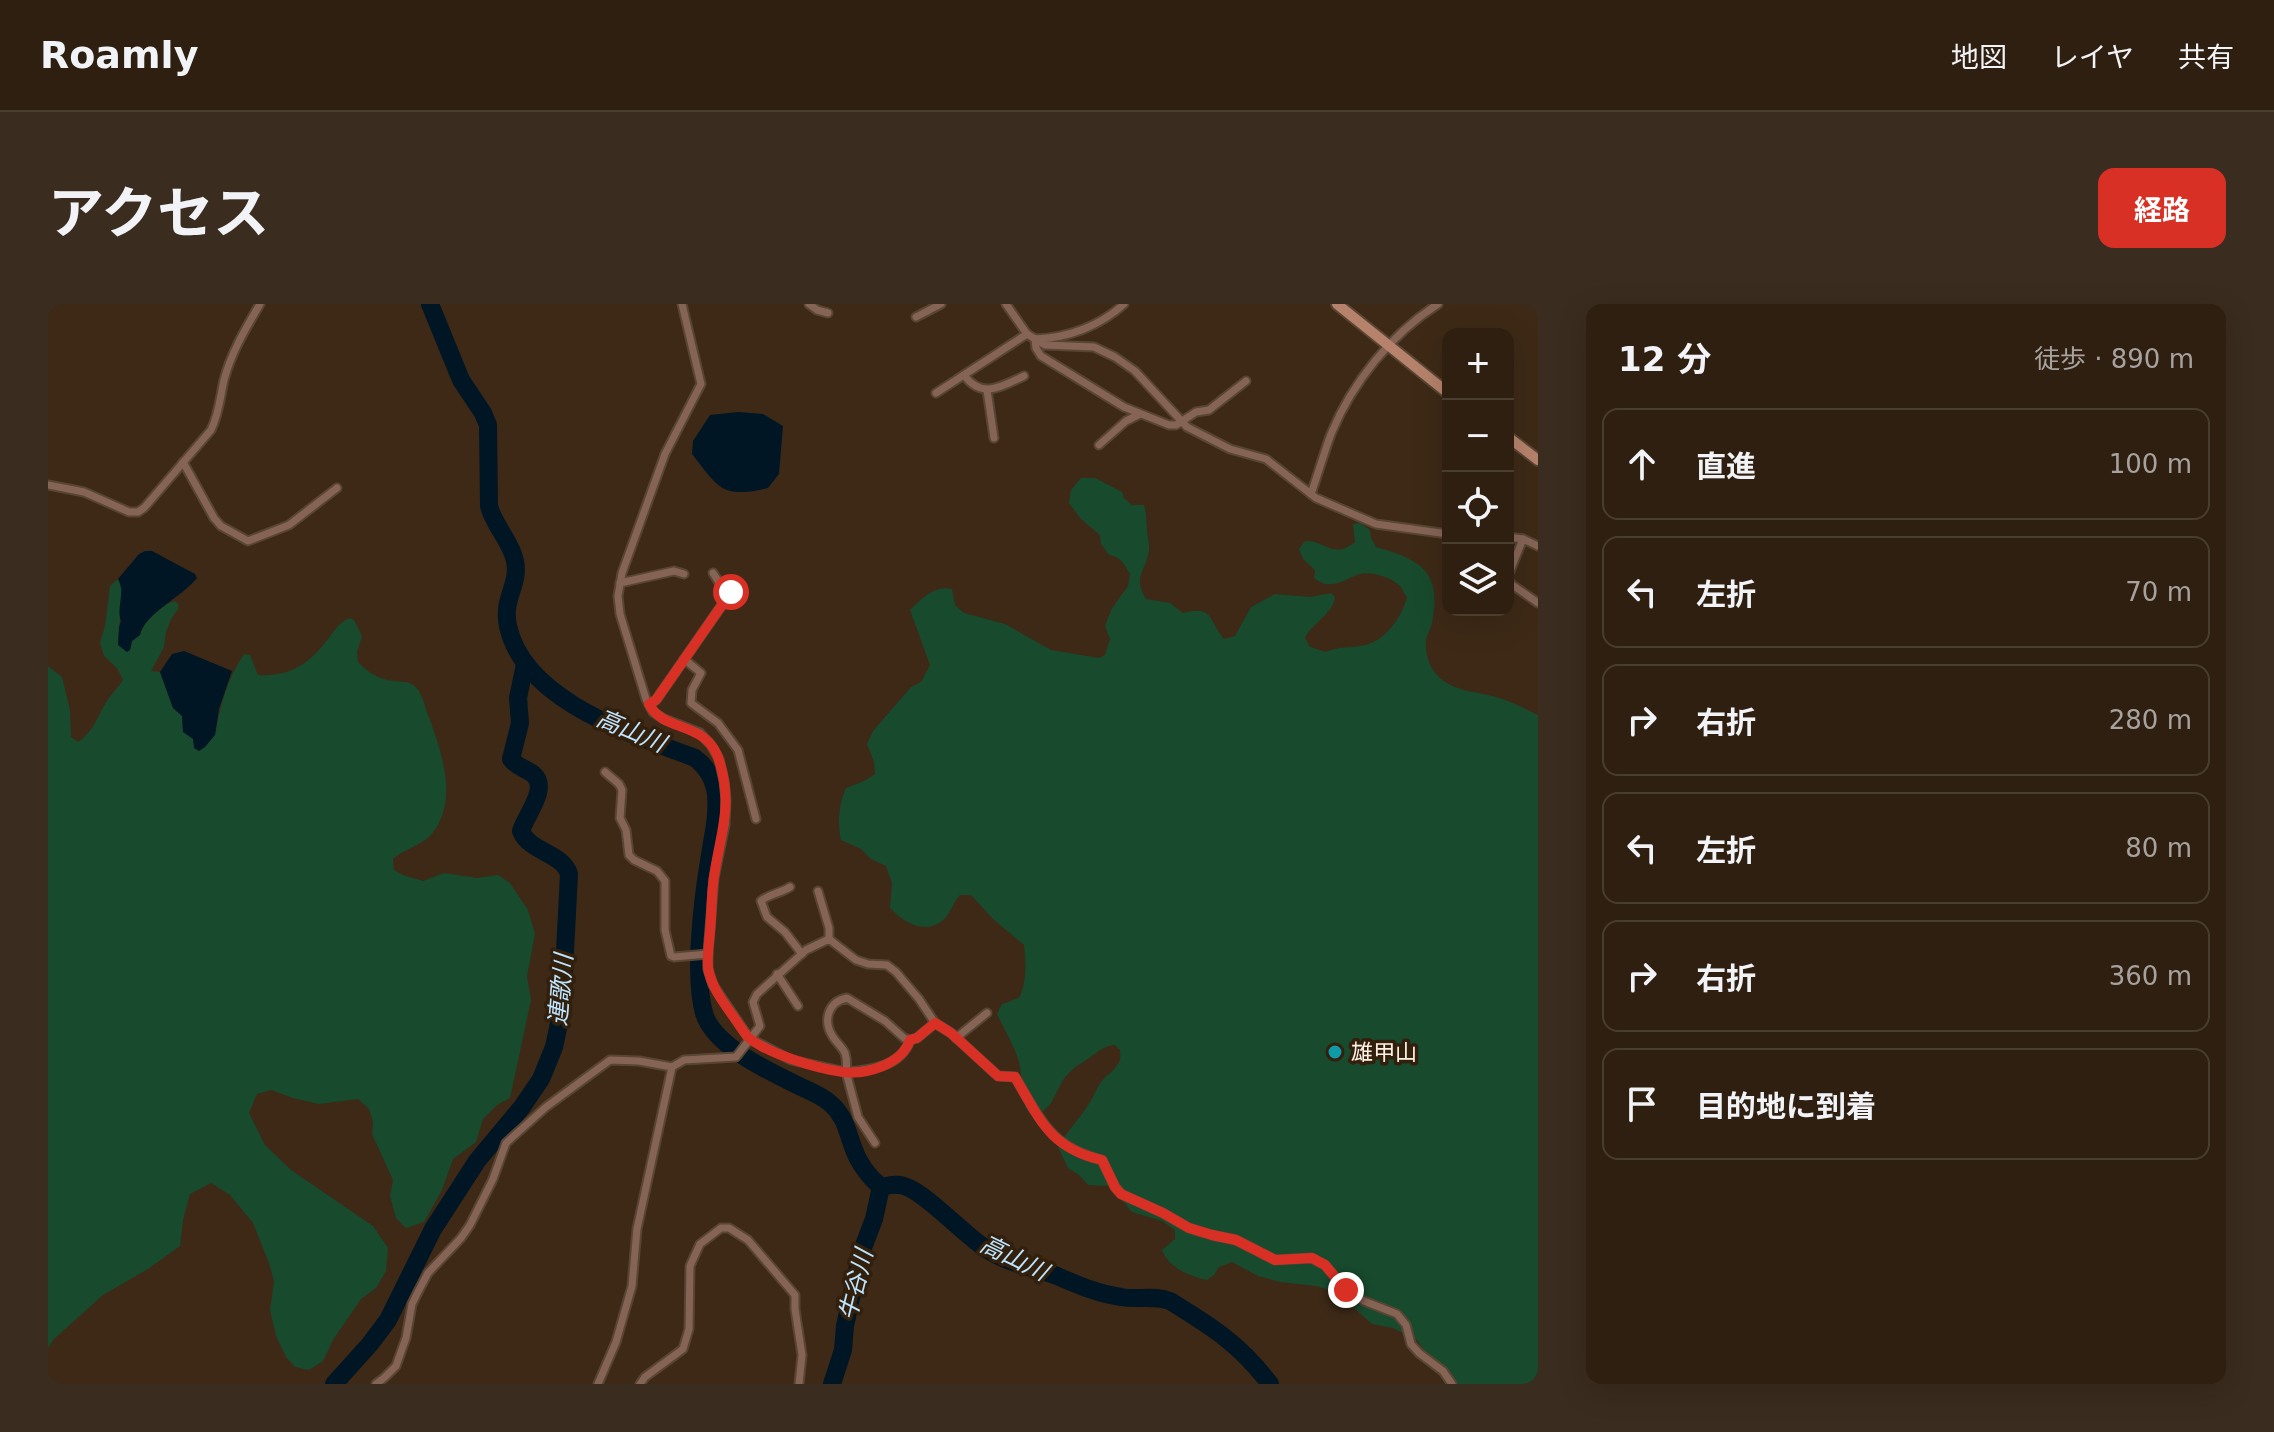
<!DOCTYPE html>
<html lang="ja">
<head>
<meta charset="utf-8">
<style>
	:root { --surface:#2e1f10; --page:#3a2c1e; --text:#f1f3f6; --muted:#a7a29f; --line:#493d30; --accent:#d93025 }
	body { margin:0; font-family:"DejaVu Sans","Noto Sans JP",sans-serif; background:var(--page); color:var(--text) }
	.controls { position:absolute; right:24px; top:24px; display:grid; overflow:hidden; border-radius:16px; box-shadow:0 8px 32px #0002 }
	.controls button { width:72px; height:72px; display:grid; place-items:center; padding:0; border:0; border-bottom:2px solid var(--line); background:var(--surface); color:var(--text); font:40px sans-serif }
	.stop { position:absolute; width:24px; height:24px; margin:-18px; border:6px solid #d93025; border-radius:50%; background:#fff }
	.stop.end { background:#d93025; border-color:#fff; box-shadow:0 2px 8px #0008 }
	.list { margin:0; padding:0; list-style:none }
	h2 { display:flex; justify-content:space-between; align-items:center; height:104px; margin:0; padding:0 32px; font-size:34px }
	h2 small { font-size:26px; font-weight:400; color:var(--muted) }
	.list li { display:grid; grid-template-columns:52px 1fr auto; gap:24px; align-items:center; box-sizing:border-box; height:112px; margin:0 16px 16px; padding:0 16px; border:2px solid var(--line); border-radius:16px }
	.list b { display:block; font-size:30px; white-space:nowrap }
	.list em { font-size:26px; font-style:normal; color:var(--muted) }
	.icon { flex:none; width:44px; height:44px; fill:none; stroke:currentColor; stroke-width:2; stroke-linecap:round; stroke-linejoin:round }
	.map { position:relative; flex:none; width:1490px; height:1080px; overflow:hidden; border-radius:16px }
	header { display:flex; align-items:center; gap:48px; box-sizing:border-box; height:112px; padding:0 40px; background:var(--surface); border-bottom:2px solid var(--line) }
	header strong { font-size:38px }
	nav { display:flex; gap:44px; margin-inline-start:auto; font-size:28px }
	.intro { display:flex; align-items:center; justify-content:space-between; box-sizing:border-box; height:192px; padding:0 48px }
	h1 { margin:0; font-size:56px }
	.button { padding:20px 36px; border-radius:16px; background:var(--accent); color:#fff; font-size:28px; font-weight:700 }
	main { display:flex; gap:48px; padding:0 48px }
	aside { flex:1; background:var(--surface); border-radius:16px; box-shadow:0 8px 32px #0002 }
	.map>svg:first-child { display:block }
	.green { fill:#184a2d }
	.water { fill:#001624 }
	.lines { fill:none; stroke-linecap:round; stroke-linejoin:round }
	.river { stroke:#001624; stroke-width:18 }
	.minor-casing { stroke:#584533; stroke-width:11 }
	.secondary-casing { stroke:#584533; stroke-width:14 }
	.minor { stroke:#856456; stroke-width:7 }
	.secondary { stroke:#b6826b; stroke-width:10 }
	.route { stroke:#d93025; stroke-width:10 }
	.culture-dot { fill:#0f9aa8; stroke:#321f0c; stroke-width:3 }
	.labels { text-anchor:middle; stroke-width:7; stroke-linejoin:round; paint-order:stroke }
	.poi-label { font-size:22px; fill:#fdf0e4; stroke:#321f0c; text-anchor:start }
	.water-label { font-size:24px; font-style:italic; fill:#bde5ff; stroke:#321f0c }
</style>
</head>
<body>
<header>
<strong>Roamly</strong>
<nav><a>地図</a><a>レイヤ</a><a>共有</a></nav>
</header>
<div class="intro"><h1>アクセス</h1><a class="button">経路</a></div>
<main>
<div class="map">
<svg width="1490" height="1080" viewBox="0 0 1490 1080">
	<rect width="100%" height="100%" fill="#3d2916"/>
	<g class="green">
		<path d="M 1033,174 L 1047,174 L 1074,188 L 1076,194 L 1084,201 L 1096,201 C 1099,210 1098,217 1099,226 C 1099,233 1102,239 1101,246 C 1098,268 1084,272 1098,295 L 1122,299 L 1135,309 C 1166,301 1160,316 1176,335 L 1187,332 L 1203,303 L 1227,290 L 1262,293 L 1283,289 L 1287,293 C 1285,310 1264,319 1257,334 L 1262,343 L 1278,348 C 1295,341 1301,345 1317,341 C 1337,337 1354,313 1359,293 C 1356,290 1355,285 1352,282 C 1343,273 1320,266 1309,271 C 1293,277 1282,287 1266,274 L 1267,266 L 1255,255 L 1251,245 L 1257,237 C 1277,236 1285,256 1307,238 L 1305,220 L 1312,219 L 1322,226 L 1323,234 L 1328,243 C 1374,256 1394,268 1384,319 C 1383,325 1379,330 1378,336 C 1377,345 1380,359 1385,366 C 1401,389 1427,386 1451,394 C 1464,398 1478,405 1490,411 L 1490,1080 L 1401,1080 L 1380,1062 L 1376,1046 L 1369,1036 L 1345,1024 L 1324,1020 L 1288,988 L 1268,982 L 1232,978 L 1210,972 L 1184,958 L 1171,963 L 1166,971 L 1159,976 C 1142,973 1120,963 1114,946 L 1127,935 L 1127,926 L 1114,917 L 1084,908 L 1061,882 L 1040,881 L 1031,871 L 1020,864 L 1010,843 C 1019,827 1034,812 1044,795 C 1047,789 1049,783 1053,778 C 1058,771 1067,767 1071,758 C 1073,754 1072,751 1072,746 L 1067,741 C 1057,742 1054,745 1045,751 C 1037,758 1026,762 1020,770 C 1005,786 1009,804 985,812 C 970,803 976,775 971,758 C 966,741 956,725 949,710 L 954,700 L 971,694 C 979,677 978,660 976,641 L 945,615 L 923,591 L 912,591 C 905,598 903,610 894,617 C 876,631 855,618 842,604 L 844,579 L 838,562 L 823,555 L 813,545 L 793,536 C 789,519 791,500 798,484 L 816,477 L 827,470 L 826,458 L 819,440 L 825,427 L 863,383 L 873,378 L 882,361 L 862,306 C 874,295 886,281 904,285 L 907,301 L 916,309 L 957,320 L 1003,346 L 1051,354 L 1057,351 L 1062,335 L 1057,322 L 1063,306 L 1080,282 L 1082,270 C 1077,261 1072,252 1061,251 L 1053,240 L 1052,231 L 1033,215 L 1021,199 L 1023,186 Z"/>
		<path d="M 70,275 L 74,285 L 70,341 L 82,346 L 84,337 L 92,331 C 96,316 113,301 127,297 L 130,300 L 130,305 L 123,315 L 118,328 L 116,343 L 103,367 L 112,368 L 125,404 L 134,412 L 135,428 L 167,431 C 172,402 179,375 196,350 L 202,351 L 210,371 C 242,373 261,360 280,335 C 287,326 290,319 302,314 L 306,316 L 314,332 L 309,348 L 310,358 C 321,369 331,376 347,377 C 354,378 359,377 365,381 C 373,386 376,399 379,408 C 392,443 411,493 386,527 C 377,541 357,544 345,555 L 346,566 L 355,571 L 375,577 L 396,569 L 429,574 L 450,571 L 462,579 L 480,606 L 487,630 L 479,672 L 483,696 L 462,794 L 449,801 L 435,815 L 428,838 L 405,855 L 394,886 L 376,918 L 358,924 L 348,914 L 342,892 L 345,876 L 324,830 L 325,818 L 321,805 L 310,795 L 271,800 L 245,794 L 223,786 L 209,790 L 201,809 L 217,841 L 243,866 L 325,922 L 340,944 L 338,967 L 328,984 L 313,995 L 285,1036 L 275,1057 L 261,1066 L 247,1063 L 238,1053 L 228,1032 L 222,1006 L 226,978 L 221,959 L 205,919 L 182,891 L 163,879 L 142,890 L 135,916 L 132,942 L 100,965 L 55,991 L 6,1035 L 0,1044 L 0,362 L 14,373 L 22,406 L 23,433 L 30,438 C 45,427 47,418 56,402 C 61,392 69,385 75,376 L 69,364 L 56,352 L 52,339 L 57,322 L 62,282 Z"/>
	</g>
	<g class="water">
		<path d="M 690,108 L 715,110 L 735,122 L 731,170 L 720,184 C 673,195 671,184 644,150 L 645,137 L 662,111 Z"/>
		<path d="M 97,247 L 104,247 L 147,270 L 149,274 C 134,293 96,310 92,331 L 84,337 L 82,346 L 79,348 L 70,341 L 71,323 L 73,317 C 68,303 78,289 70,275 L 91,250 Z"/>
		<polygon points="136,347 184,367 171,405 167,431 157,443 151,447 146,444 145,435 135,428 134,412 125,404 112,368 124,350"/>
	</g>
	<g class="lines">
		<g class="river">
			<path d="M 382,0 L 413,76 L 435,109 L 440,121 L 441,202 C 446,222 463,237 467,257 C 472,281 454,294 460,322 C 476,397 584,430 647,454 C 659,463 666,476 668,490 C 670,512 665,530 662,551 C 655,592 645,670 656,709 C 666,743 723,768 751,782 C 762,787 775,792 783,800 C 797,812 799,827 805,843 C 810,858 821,873 833,883 C 838,882 845,880 851,881 C 873,882 917,933 940,946 C 961,960 986,963 1009,972 C 1030,981 1050,990 1073,993 C 1089,996 1107,991 1122,997 C 1164,1023 1192,1040 1222,1080"/>
			<path d="M 286,1080 L 322,1040 L 340,1016 L 385,925 L 398,905 L 429,857 L 474,803 L 493,775 L 506,743 L 514,706 L 521,570 C 515,549 481,548 473,527 C 477,512 502,484 485,470 C 477,464 469,463 463,455 L 472,419 L 470,394 L 477,360"/>
			<polyline points="784,1080 795,1046 797,1022 813,949 826,915 833,883"/>
		</g>
		<g class="minor-casing">
			<g id="minor">
				<polyline points="634,0 653,80 617,150 574,269 570,292 572,310 598,395 605,408 616,415 652,429 663,441 671,455 676,477 678,495 677,521 666,574 660,650 660,665 665,681 701,734 743,756 798,768 810,813 827,839"/>
				<polyline points="761,0 769,6 780,9"/>
				<polyline points="958,0 979,30 987,35 997,41 1046,43 1067,53 1087,67 1139,123 1182,145 1218,155 1268,194 1328,220 1400,230"/>
				<path d="M 1076,0 C 1052,22 1020,34 987,35 L 988,44 L 993,52 L 1076,103 L 1121,121 L 1128,121 L 1148,108 L 1161,106 L 1198,77"/>
				<polyline points="868,13 893,0"/>
				<path d="M 916,71 C 934,96 954,82 976,72"/>
				<polyline points="939,86 946,134"/>
				<polyline points="888,89 979,30"/>
				<polyline points="1051,141 1078,117 1092,110"/>
				<polyline points="135,158 166,214 173,222 200,237 241,221 289,184"/>
				<path d="M 0,181 L 36,188 L 81,208 L 90,208 L 96,204 L 163,126 C 171,110 172,94 176,76 C 183,49 198,24 212,0"/>
				<path d="M 1263,190 C 1270,170 1276,149 1283,130 C 1304,79 1343,30 1390,0"/>
				<polyline points="1460,233 1475,235 1490,242"/>
				<polyline points="665,269 676,286 691,293"/>
				<polyline points="1460,272 1475,235"/>
				<polyline points="1460,274 1463,280 1490,299"/>
				<polyline points="572,279 626,267 636,270"/>
				<polyline points="636,355 653,369 644,386 643,399 670,419 690,446 708,515"/>
				<polyline points="601,400 608,396 683,288"/>
				<polyline points="557,468 571,480 574,486 572,514 578,526 581,551 586,556 609,567 617,577 617,626 623,652 626,653 660,650"/>
				<path d="M 742,583 C 733,589 721,590 713,597 L 719,613 L 737,628 L 754,650"/>
				<polyline points="770,587 781,624 781,635"/>
				<polyline points="729,670 750,702"/>
				<polyline points="908,734 939,709"/>
				<path d="M 862,736 C 853,763 822,766 798,768 C 799,761 799,756 797,749 C 794,743 789,739 785,733 C 775,718 779,698 799,694 L 837,717 L 856,734 L 862,736 L 869,734 L 887,719"/>
				<path d="M 328,1080 L 336,1074 L 348,1062 L 358,1034 L 364,1000 L 370,988 L 380,969 L 413,934 L 422,921 L 445,875 L 458,839 L 498,803 L 562,756 L 591,757 L 624,763 L 636,756 L 688,753 L 712,722 L 705,698 L 709,690 L 758,646 L 781,635 L 808,656 L 820,660 L 839,661 L 848,668 L 871,695 L 887,719 L 903,729 L 950,772 L 967,773 C 993,816 1002,843 1054,856 L 1067,883 L 1073,890 L 1115,909 L 1141,924 L 1164,931 L 1188,936 L 1227,956 L 1264,954 L 1277,961 L 1298,986 L 1316,997 L 1349,1010 L 1358,1021 L 1363,1040 L 1371,1049 L 1395,1067 L 1404,1080"/>
				<polyline points="550,1080 568,1038 584,982 589,925 624,763"/>
				<polyline points="592,1080 597,1073 635,1045 641,1025 642,962 652,940 673,924 681,924 700,936 747,991 747,1005 754,1051 751,1080"/>
			</g>
		</g>
		<g class="secondary-casing">
			<g id="secondary">
				<polyline points="1289,0 1400,89"/>
				<polyline points="1460,133 1490,156"/>
			</g>
		</g>
		<use href="#minor" class="minor"/>
		<use href="#secondary" class="secondary"/>
	</g>
	<g class="lines">
		<path class="route" d="M 683,288 L 608,396 L 601,400 C 616,430 660,415 672,459 C 685,504 672,530 666,573 C 663,591 664,610 662,628 C 661,640 659,652 660,664 C 663,682 675,698 685,712 C 690,719 694,726 699,732 C 716,749 771,765 795,768 C 819,771 854,760 862,736 L 869,734 L 887,719 L 903,729 L 950,772 L 967,773 C 992,816 1002,844 1054,856 L 1067,883 L 1073,890 L 1115,909 L 1141,924 L 1164,931 L 1188,936 L 1227,956 L 1264,954 L 1277,961 L 1298,986"/>
	</g>
	<circle class="culture-dot" cx="1287" cy="748" r="8"/>
	<g class="labels">
		<g class="poi-label">
			<text x="1303" y="756">雄甲山</text>
		</g>
		<g class="water-label">
			<text transform="translate(583 427) rotate(23)" y="8">高山川</text>
			<text transform="translate(513 686) rotate(-85)" y="8">連歌川</text>
			<text transform="translate(966 954) rotate(26)" y="8">高山川</text>
			<text transform="translate(808 981) rotate(-76)" y="8">牛谷川</text>
		</g>
	</g>
</svg>
<div class="controls">
<button>+</button>
<button>−</button>
<button><svg class="icon" aria-label="locate" viewBox="0 0 24 24"><circle cx="12" cy="12" r="6"/><path d="M12 2v4M12 18v4M2 12h4M18 12h4"/></svg></button>
<button><svg class="icon" aria-label="layers" viewBox="0 0 24 24"><path d="M12 4l9 5-9 5-9-5zM3 14l9 5 9-5"/></svg></button>
</div>
<div class="stop" style="left:683px;top:288px"></div>
<div class="stop end" style="left:1298px;top:986px"></div>
</div>
<aside>
<h2>12 分<small>徒歩 · 890 m</small></h2>
<ul class="list">
<li><svg class="icon" aria-label="ahead" viewBox="0 0 24 24"><path d="M12 20V5M6 11l6-6 6 6"/></svg><div><b>直進</b></div><em>100 m</em></li>
<li><svg class="icon" aria-label="left" viewBox="0 0 24 24"><path d="M17 20v-9H6M10 6l-5 5 5 5"/></svg><div><b>左折</b></div><em>70 m</em></li>
<li><svg class="icon" aria-label="right" viewBox="0 0 24 24"><path d="M7 20v-9h11M14 6l5 5-5 5"/></svg><div><b>右折</b></div><em>280 m</em></li>
<li><svg class="icon" aria-label="left" viewBox="0 0 24 24"><path d="M17 20v-9H6M10 6l-5 5 5 5"/></svg><div><b>左折</b></div><em>80 m</em></li>
<li><svg class="icon" aria-label="right" viewBox="0 0 24 24"><path d="M7 20v-9h11M14 6l5 5-5 5"/></svg><div><b>右折</b></div><em>360 m</em></li>
<li><svg class="icon" aria-label="arrive" viewBox="0 0 24 24"><path d="M6 21V4h12l-3 4 3 4H6"/></svg><div><b>目的地に到着</b></div></li>
</ul>
</aside>
</main>
</body>
</html>
